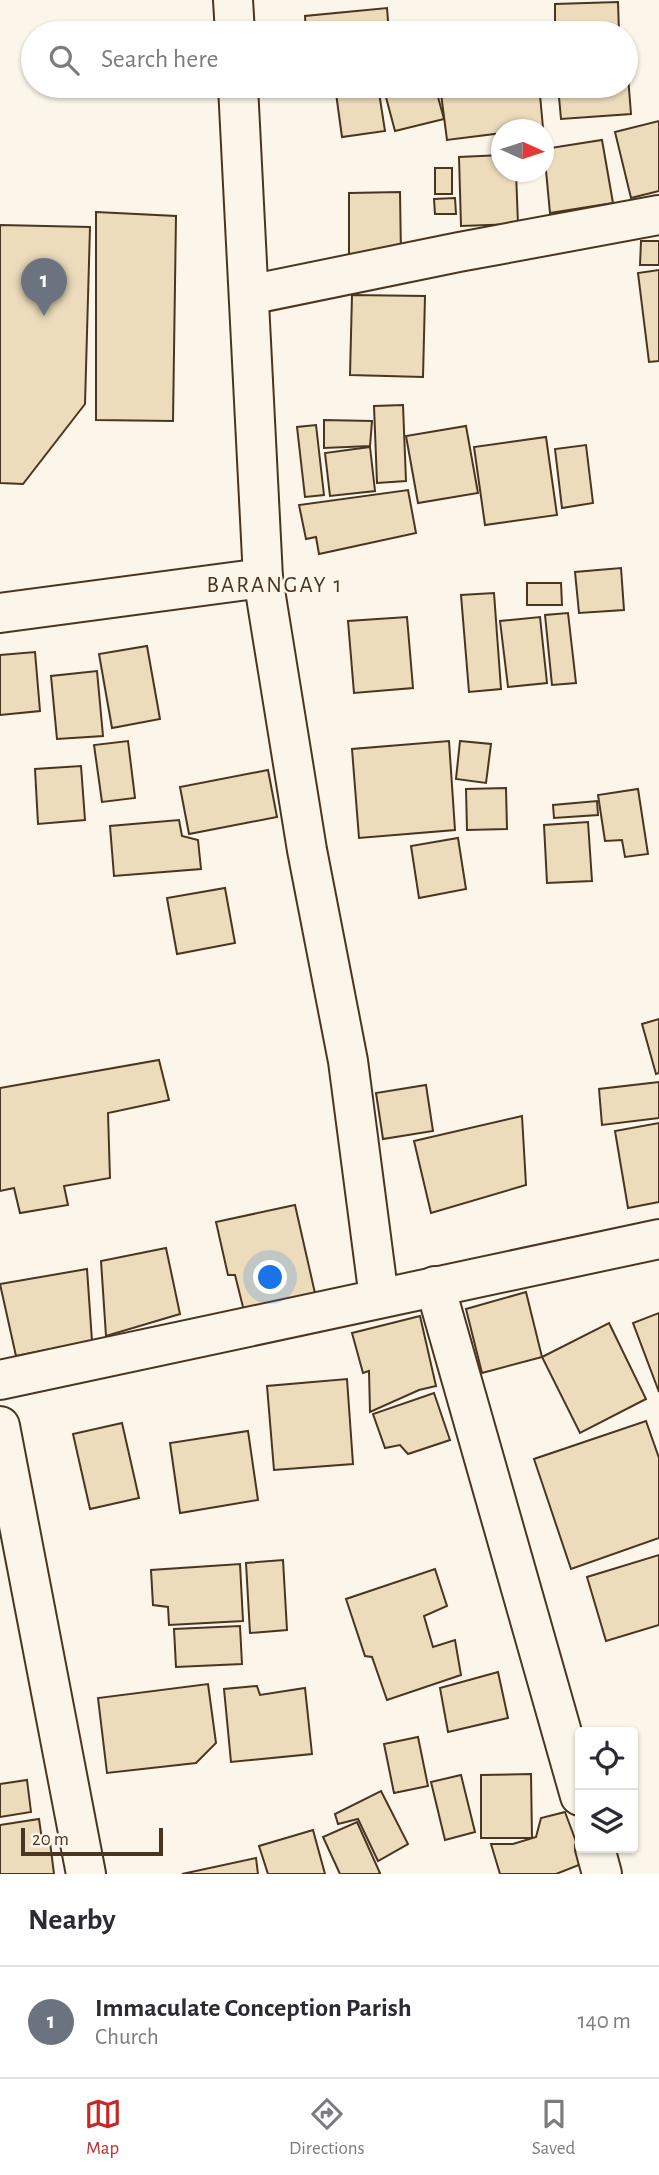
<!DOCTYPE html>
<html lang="en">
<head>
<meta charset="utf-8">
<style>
	:root { --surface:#fff; --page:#f2f2f3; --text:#2b2b33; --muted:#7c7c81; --line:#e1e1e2; --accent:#c62828 }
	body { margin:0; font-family:"Alegreya Sans",sans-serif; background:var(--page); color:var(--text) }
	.controls { position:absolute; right:21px; bottom:21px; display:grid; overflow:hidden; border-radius:7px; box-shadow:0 2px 5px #0004 }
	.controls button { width:63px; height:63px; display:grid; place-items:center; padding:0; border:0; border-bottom:2px solid var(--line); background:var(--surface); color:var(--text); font:35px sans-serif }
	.compass { position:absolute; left:491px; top:119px; width:63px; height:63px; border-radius:50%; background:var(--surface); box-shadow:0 2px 5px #0004; rotate:93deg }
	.scale { position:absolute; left:21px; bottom:18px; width:142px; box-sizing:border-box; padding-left:7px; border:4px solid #4a3520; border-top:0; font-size:19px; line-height:24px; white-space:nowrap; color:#4a3520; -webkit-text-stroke:5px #fbf6e9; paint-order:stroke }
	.you { position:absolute; left:271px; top:1278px; width:24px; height:24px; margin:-18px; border:5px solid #fff; border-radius:50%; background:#1a73e8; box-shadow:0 0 0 10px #1a73e833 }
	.badge { display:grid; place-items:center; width:46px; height:46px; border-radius:50%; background:var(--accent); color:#fff; font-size:23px; font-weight:700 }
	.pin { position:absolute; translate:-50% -58px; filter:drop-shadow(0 2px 4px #0008) }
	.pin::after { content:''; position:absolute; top:37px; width:24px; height:21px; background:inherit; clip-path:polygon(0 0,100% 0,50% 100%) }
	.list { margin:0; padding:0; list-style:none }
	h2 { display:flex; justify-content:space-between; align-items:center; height:91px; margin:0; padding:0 28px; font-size:30px }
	h2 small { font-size:23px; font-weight:400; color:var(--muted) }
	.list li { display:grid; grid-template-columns:46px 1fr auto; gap:21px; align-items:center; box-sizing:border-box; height:112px; padding:0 28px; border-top:2px solid var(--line) }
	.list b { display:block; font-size:26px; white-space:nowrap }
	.list p { margin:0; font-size:23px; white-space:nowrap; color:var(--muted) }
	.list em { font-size:23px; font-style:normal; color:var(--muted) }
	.icon { flex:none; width:38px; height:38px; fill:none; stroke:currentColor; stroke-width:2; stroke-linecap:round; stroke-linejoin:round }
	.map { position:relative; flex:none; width:659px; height:1874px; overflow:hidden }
	.search { position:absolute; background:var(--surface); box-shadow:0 2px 5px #0004; left:21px; right:21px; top:21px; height:77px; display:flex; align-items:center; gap:18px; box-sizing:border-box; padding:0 24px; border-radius:38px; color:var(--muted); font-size:26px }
	.sheet { height:203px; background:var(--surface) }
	nav { display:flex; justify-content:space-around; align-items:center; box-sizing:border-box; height:98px; border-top:2px solid var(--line); background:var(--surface); font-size:19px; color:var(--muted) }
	nav a { display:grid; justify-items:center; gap:4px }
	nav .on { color:var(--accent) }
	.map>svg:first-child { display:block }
	.building { fill:#ecdcbc; stroke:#4a3520; stroke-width:2 }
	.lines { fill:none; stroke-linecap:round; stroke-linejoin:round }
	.street-casing { stroke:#4a3520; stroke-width:42 }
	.street { stroke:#fbf6e9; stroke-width:38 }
	.labels { text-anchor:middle; stroke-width:5; stroke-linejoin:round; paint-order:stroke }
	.neighbourhood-label { font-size:23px; letter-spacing:2px; fill:#4a3520; stroke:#fbf6e9 }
</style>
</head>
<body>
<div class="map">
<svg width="659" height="1874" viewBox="0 0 659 1874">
	<rect width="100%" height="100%" fill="#fbf6e9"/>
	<g class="building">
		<polygon points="618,2 619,33 555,33 555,4"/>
		<polygon points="387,8 389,33 306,33 305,16"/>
		<polygon points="626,51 631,114 561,119 558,86 626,86"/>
		<polygon points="335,86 378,86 385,131 342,137"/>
		<polygon points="383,86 435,86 444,119 395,131"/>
		<polygon points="440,86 517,86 518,95 540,95 543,128 502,130 502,133 447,140"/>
		<polygon points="659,121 659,191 631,198 615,132"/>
		<polygon points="602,140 613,203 550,213 544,149"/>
		<polygon points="502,155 502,172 516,172 518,224 461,226 459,157"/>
		<rect x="435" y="168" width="17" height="26"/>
		<polygon points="400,192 401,256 349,256 349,193"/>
		<polygon points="455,198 456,214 435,214 434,199"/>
		<polygon points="96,212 176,216 173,421 96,420"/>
		<polygon points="0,225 90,227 85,404 23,484 0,483"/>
		<polygon points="641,241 659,241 659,265 640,265"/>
		<polygon points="659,270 659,361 649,362 638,273"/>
		<polygon points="352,295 425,296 423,377 350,375"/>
		<polygon points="403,405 406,481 377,483 374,406"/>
		<polygon points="324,420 372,421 370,446 324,448"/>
		<polygon points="316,425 324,495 305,497 297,427"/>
		<polygon points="466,426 478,493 418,503 406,436"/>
		<polygon points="546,437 557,515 485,525 474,447"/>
		<polygon points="586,445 593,503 562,508 555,449"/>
		<polygon points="370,447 375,491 330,496 325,453"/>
		<polygon points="408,490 416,533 319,554 316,537 306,539 299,505"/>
		<polygon points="621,568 624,610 579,613 575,572"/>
		<polygon points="527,583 561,583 562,605 527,605"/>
		<polygon points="494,593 501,689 469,692 461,595"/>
		<polygon points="568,613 576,683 552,685 545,615"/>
		<polygon points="407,617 413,688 354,693 348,621"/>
		<polygon points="540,617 547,683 508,687 500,621"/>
		<polygon points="147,646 160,719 112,728 99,654"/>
		<polygon points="35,652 40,711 0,715 0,655"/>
		<polygon points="97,671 103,736 57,739 51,676"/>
		<polygon points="128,741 135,798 102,802 94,745"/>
		<polygon points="449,741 455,830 359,838 352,749"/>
		<polygon points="460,741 491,744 486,783 456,779"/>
		<polygon points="81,766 85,820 38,824 35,769"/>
		<polygon points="268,770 277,817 189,834 180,787"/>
		<polygon points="506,788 507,829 467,830 466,789"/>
		<polygon points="638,789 648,854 625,857 622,840 605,841 598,795"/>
		<polygon points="597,801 598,815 554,818 553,805"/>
		<polygon points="179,820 182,836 198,840 201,869 114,876 110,826"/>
		<polygon points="588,822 592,881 547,883 544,825"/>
		<polygon points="458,838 466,889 419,898 411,846"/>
		<polygon points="225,888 235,943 177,954 167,898"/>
		<polygon points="659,1019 659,1073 656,1074 642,1024"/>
		<polygon points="159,1060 169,1100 108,1113 110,1178 64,1186 68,1205 20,1213 14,1188 0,1191 0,1088"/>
		<polygon points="659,1082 659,1118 602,1125 599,1089"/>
		<polygon points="426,1085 433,1131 383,1139 376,1093"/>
		<polygon points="522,1116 526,1185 431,1213 414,1141"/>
		<polygon points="659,1123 659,1202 628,1208 615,1131"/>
		<polygon points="295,1205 317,1302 246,1319 235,1275 228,1275 216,1222"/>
		<polygon points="166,1248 180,1314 106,1336 101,1261"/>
		<polygon points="87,1269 92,1341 16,1356 0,1284"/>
		<polygon points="526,1292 542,1357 482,1373 466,1309"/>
		<polygon points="659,1313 659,1392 633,1323"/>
		<polygon points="420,1316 436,1386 419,1390 370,1412 369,1371 363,1373 352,1333"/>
		<polygon points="609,1323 646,1399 580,1433 542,1357"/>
		<polygon points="347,1379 353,1464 274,1470 267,1386"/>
		<polygon points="434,1393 450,1440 408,1454 400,1445 385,1448 373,1414"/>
		<polygon points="646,1421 659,1458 659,1538 571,1569 534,1459"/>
		<polygon points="122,1423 139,1498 90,1509 73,1434"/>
		<polygon points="248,1431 258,1500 180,1513 170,1443"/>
		<polygon points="659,1555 659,1625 606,1641 587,1577"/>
		<polygon points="283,1560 287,1630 250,1633 246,1563"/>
		<polygon points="240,1564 243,1621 169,1625 168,1607 153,1605 151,1570"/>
		<polygon points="435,1569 447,1606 424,1616 433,1647 455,1640 461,1675 387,1700 372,1657 365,1656 346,1599"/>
		<polygon points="240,1626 242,1664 176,1667 174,1629"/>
		<polygon points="498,1672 508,1718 448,1732 440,1688"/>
		<polygon points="208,1684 216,1743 196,1763 107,1773 98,1698"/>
		<polygon points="257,1686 260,1695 305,1688 312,1754 231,1762 224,1689"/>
		<polygon points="418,1737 428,1786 394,1793 384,1744"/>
		<polygon points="531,1774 532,1838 481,1838 481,1775"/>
		<polygon points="461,1775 475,1832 445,1840 431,1782"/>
		<polygon points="27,1780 31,1812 0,1817 0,1784"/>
		<polygon points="381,1791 408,1844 378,1861 358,1819 338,1824 335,1814"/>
		<polygon points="565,1812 584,1863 556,1874 500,1874 491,1844 513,1844 536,1837 541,1818"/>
		<polygon points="39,1819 42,1840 50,1842 54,1874 0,1874 0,1825"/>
		<polygon points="357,1822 380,1873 378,1874 340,1874 323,1837"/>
		<polygon points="313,1830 325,1874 268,1874 259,1846"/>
		<polygon points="256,1858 258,1874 182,1874"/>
	</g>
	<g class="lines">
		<g class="street-casing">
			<g id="street">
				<polyline points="233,0 235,33"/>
				<polyline points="238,86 263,578 307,850 348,1061 379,1298"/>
				<polyline points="249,295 459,252 659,215"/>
				<polyline points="0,613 263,578"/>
				<polyline points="435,1286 580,1796"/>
				<polyline points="0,1380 659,1239"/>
				<polyline points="0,1426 86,1874"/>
				<polyline points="595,1848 602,1874"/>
			</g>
		</g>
		<use href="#street" class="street"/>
	</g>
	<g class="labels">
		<g class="neighbourhood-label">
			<text x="275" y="592">BARANGAY 1</text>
		</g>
	</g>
</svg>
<div class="controls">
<button><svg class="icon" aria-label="locate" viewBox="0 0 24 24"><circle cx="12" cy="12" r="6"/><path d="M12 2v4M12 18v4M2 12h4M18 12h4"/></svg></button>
<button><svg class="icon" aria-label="layers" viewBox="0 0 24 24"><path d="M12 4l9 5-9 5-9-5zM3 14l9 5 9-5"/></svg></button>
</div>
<svg class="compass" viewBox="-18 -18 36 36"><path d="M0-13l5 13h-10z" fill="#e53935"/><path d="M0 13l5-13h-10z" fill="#7c7c81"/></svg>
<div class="scale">20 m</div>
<div class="you"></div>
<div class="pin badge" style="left:44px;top:316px;background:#6b7280">1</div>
<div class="search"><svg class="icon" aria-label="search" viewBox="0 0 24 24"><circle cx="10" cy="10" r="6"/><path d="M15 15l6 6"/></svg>Search here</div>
</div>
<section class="sheet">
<h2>Nearby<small></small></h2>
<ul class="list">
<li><span class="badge" style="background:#6b7280">1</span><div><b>Immaculate Conception Parish</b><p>Church</p></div><em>140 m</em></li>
</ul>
</section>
<nav>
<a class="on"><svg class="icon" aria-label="map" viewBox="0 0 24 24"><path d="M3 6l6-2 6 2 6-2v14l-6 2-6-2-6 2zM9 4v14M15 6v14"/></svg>Map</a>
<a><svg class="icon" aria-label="directions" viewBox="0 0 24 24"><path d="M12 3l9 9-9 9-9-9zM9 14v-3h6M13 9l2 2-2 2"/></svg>Directions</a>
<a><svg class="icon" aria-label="saved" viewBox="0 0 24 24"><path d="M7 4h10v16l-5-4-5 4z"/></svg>Saved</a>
</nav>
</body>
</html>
